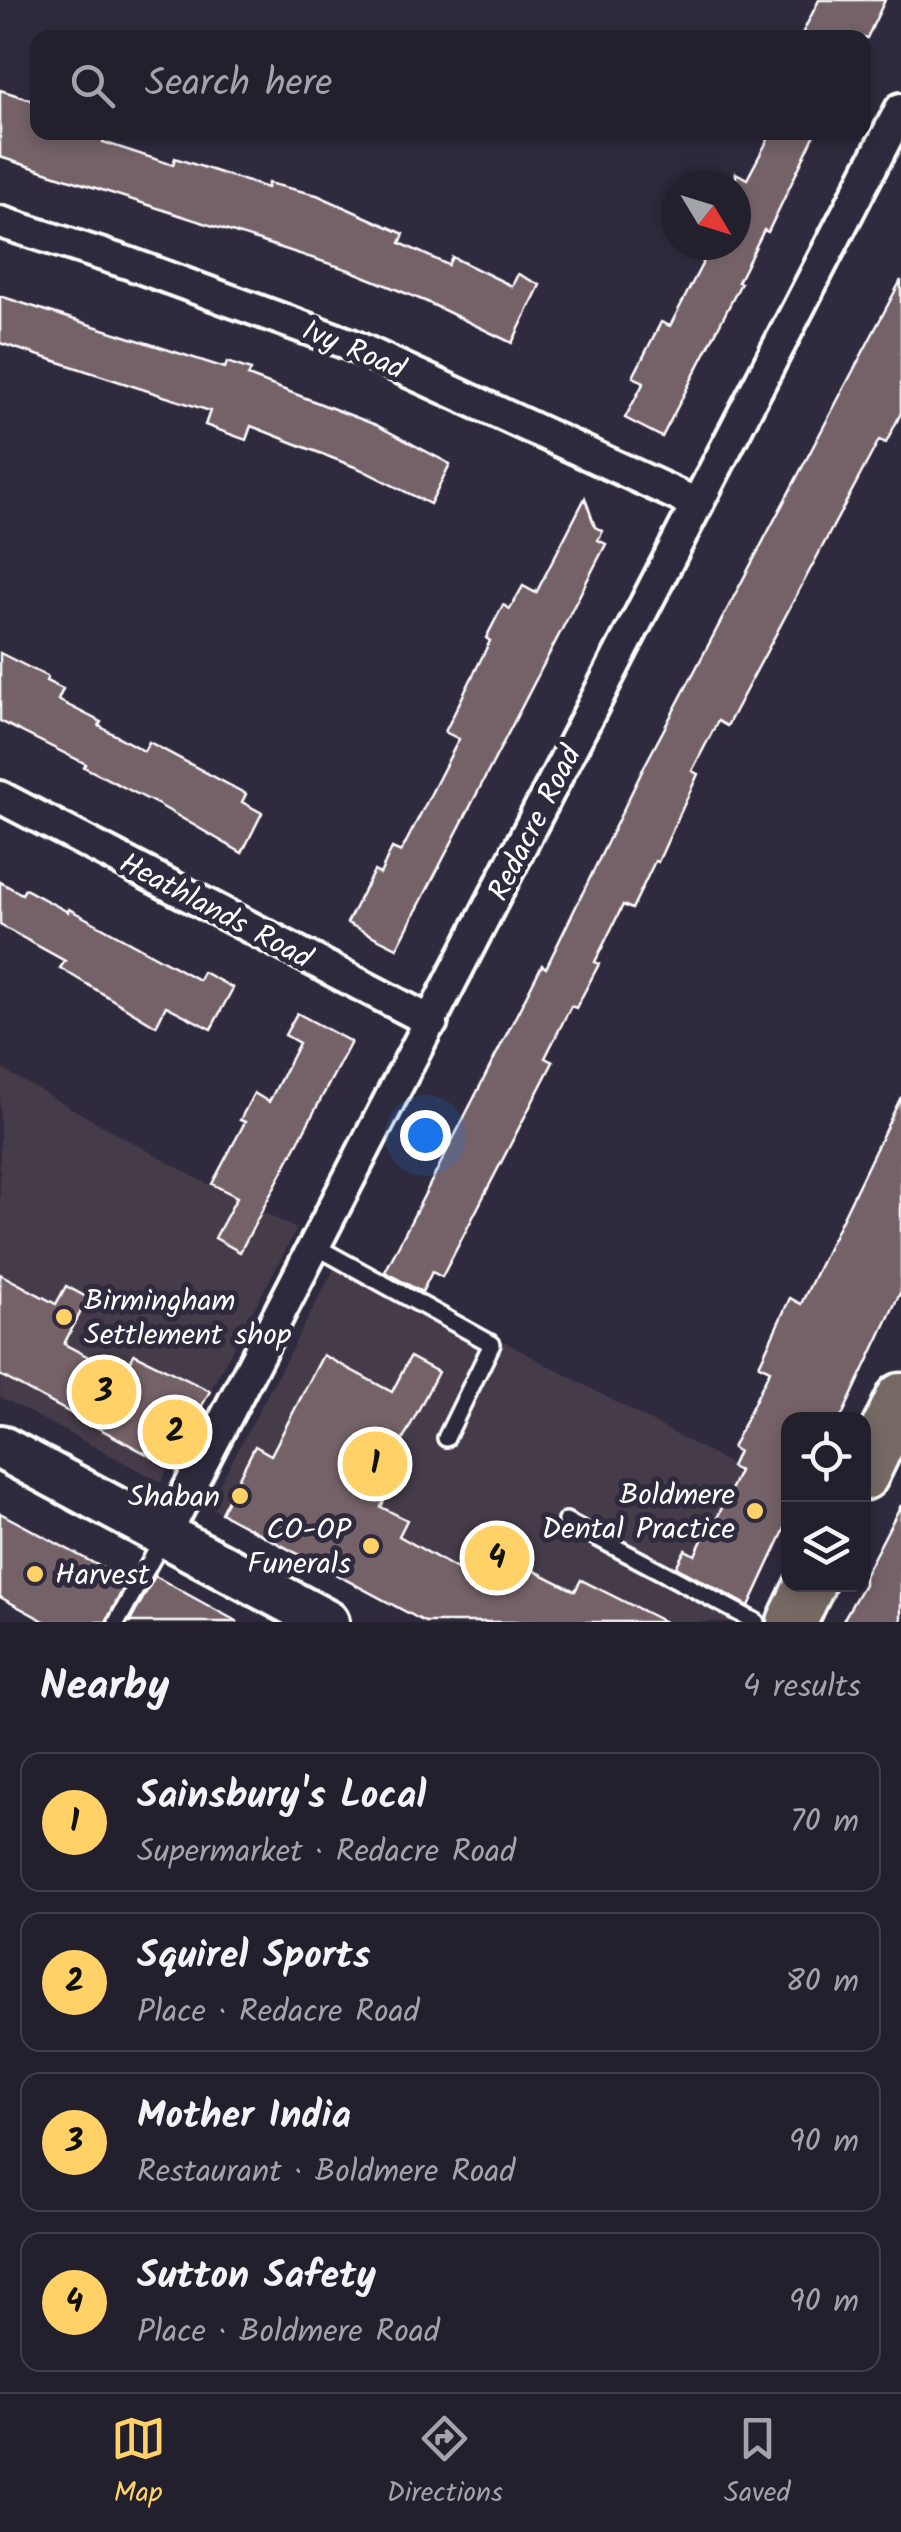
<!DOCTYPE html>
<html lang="en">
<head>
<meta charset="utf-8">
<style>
	:root { --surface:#23202e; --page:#2f2d3a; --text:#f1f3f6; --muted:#a3a3aa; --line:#403e4a; --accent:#ffd166 }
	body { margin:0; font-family:Kalam,sans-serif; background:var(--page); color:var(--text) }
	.controls { position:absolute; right:30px; bottom:30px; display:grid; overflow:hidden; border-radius:20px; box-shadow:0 5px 15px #0003 }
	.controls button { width:90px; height:90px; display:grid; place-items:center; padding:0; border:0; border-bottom:2px solid var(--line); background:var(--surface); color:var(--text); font:50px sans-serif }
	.compass { position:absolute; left:661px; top:170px; width:90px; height:90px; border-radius:50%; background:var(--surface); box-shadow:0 5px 15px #0003; rotate:128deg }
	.you { position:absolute; left:425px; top:1135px; width:35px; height:35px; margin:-25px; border:8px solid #fff; border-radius:50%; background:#1a73e8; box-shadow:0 0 0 15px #1a73e833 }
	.badge { display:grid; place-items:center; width:65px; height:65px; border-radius:50%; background:var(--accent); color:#111; font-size:32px; font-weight:700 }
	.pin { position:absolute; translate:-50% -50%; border:5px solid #fff; box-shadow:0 2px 10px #0006 }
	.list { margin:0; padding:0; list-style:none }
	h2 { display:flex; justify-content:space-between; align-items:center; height:130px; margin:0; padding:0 40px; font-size:42px }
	h2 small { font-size:32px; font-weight:400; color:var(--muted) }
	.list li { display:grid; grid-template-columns:65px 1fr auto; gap:30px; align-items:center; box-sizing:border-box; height:140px; margin:0 20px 20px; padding:0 20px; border:2px solid var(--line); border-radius:20px }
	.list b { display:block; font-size:38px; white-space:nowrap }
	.list p { margin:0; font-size:32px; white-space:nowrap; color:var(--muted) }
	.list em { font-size:32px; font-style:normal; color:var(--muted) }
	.icon { flex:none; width:55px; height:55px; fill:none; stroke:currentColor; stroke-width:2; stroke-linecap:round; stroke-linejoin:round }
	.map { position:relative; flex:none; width:901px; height:1622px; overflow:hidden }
	.search { position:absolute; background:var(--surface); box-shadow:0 5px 15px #0003; left:30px; right:30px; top:30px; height:110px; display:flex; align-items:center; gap:25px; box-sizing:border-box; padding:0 35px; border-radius:20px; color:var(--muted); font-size:38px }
	.sheet { height:770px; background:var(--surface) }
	nav { display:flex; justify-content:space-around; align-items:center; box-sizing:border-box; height:140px; border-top:2px solid var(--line); background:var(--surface); font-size:28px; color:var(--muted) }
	nav a { display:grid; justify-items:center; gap:5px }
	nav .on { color:var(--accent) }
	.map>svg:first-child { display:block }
	.built { fill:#443b4a }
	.building { fill:#756269; stroke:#fff; stroke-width:2.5 }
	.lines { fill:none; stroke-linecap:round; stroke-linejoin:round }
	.lane-casing { stroke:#fff; stroke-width:22 }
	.street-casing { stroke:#fff; stroke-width:38 }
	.secondary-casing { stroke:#fff; stroke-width:50 }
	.primary-casing { stroke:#fff; stroke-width:55 }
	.lane { stroke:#2f2a3d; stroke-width:15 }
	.street { stroke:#2f2a3d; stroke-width:30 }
	.secondary { stroke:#2f2a3d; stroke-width:42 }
	.primary { stroke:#766964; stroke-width:48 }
	.poi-dot { fill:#ffd166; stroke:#2f2a3d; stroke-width:4 }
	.labels { text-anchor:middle; stroke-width:10; stroke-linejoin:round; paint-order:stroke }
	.street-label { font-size:30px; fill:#fff; stroke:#2f2a3d }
	.poi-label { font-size:30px; fill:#fff; stroke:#2f2a3d; text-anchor:end }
</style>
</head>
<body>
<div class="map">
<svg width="901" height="1622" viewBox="0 0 901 1622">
	<rect width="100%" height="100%" fill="#2f2a3d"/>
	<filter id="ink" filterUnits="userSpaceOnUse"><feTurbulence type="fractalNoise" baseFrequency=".01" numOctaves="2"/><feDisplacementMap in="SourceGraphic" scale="20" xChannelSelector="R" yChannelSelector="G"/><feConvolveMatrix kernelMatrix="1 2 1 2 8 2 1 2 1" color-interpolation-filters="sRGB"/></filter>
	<g filter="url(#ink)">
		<g class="built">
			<polygon points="0,1068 198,1179 297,1229 161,1482 0,1397"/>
			<polygon points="342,1254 788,1495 788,1525 741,1622 425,1622 208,1506"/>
		</g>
		<g class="building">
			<polygon points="819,0 885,0 867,38 800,38"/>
			<polygon points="0,90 38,102 38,132 106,132 103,142 173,165 175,158 267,188 268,183 317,195 404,234 400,243 448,265 452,257 512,286 518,274 540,285 512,343 427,302 349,270 0,157"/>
			<polygon points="772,132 816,132 768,232 764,230 738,282 741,283 662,437 625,418 644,382 633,377 661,322 670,326 712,245 736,245 736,173 747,179"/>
			<polygon points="901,280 901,413 886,443 879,440 727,726 718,721 692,771 698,774 658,862 655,861 632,909 623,905 595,962 599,964 576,1008 571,1006 545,1058 553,1062 442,1277 432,1272 422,1292 385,1272 542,965 546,968 645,765"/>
			<polygon points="0,296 225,368 227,362 251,370 248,376 376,425 450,464 430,504 360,469 251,426 246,440 205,425 210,411 0,343"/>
			<polygon points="585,498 595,527 603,531 598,540 606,544 397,948 347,923 374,871 380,874 392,848 401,852 459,739 445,732 490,641 486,638 503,605 510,609 523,586 536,593"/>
			<polygon points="0,653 48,677 46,681 63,689 58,700 101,722 99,726 144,751 149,742 246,794 242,802 262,813 242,853 159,805 84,767 86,764 0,721"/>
			<polygon points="0,882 22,894 25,889 68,912 69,909 199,980 203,972 233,988 211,1029 166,1006 156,1026 60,968 65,961 0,925"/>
			<polygon points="297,1013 351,1042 240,1252 215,1238 237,1197 212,1184 245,1122 240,1120 254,1093 269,1102 299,1043 285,1035"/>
			<polygon points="901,1097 901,1291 840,1420 788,1420 788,1522 749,1606 676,1567 685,1550 695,1555 708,1527 712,1529 739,1471 731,1467 738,1451 732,1448 770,1370 759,1365 790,1298 801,1304"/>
			<polygon points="0,1274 56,1304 66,1286 88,1298 64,1344 108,1367 112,1358 128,1367 134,1354 210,1391 169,1466 0,1375"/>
			<polygon points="323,1355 392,1392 410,1357 438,1372 392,1461 402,1466 381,1507 407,1520 399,1536 473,1578 489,1548 575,1591 581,1580 665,1622 425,1622 221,1513 255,1446 271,1455"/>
			<polygon points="901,1505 901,1622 842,1622 864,1584 864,1576"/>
			<polygon points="0,1513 127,1581 106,1622 46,1622 0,1597"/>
			<polygon points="155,1576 187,1594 238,1622 130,1622"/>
		</g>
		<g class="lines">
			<g class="lane-casing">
				<g id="lane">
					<polyline points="315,1246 492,1344 446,1438"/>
					<polyline points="566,1521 756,1622"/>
					<polyline points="117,1622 164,1537"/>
				</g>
			</g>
			<g class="street-casing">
				<g id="street">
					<polyline points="0,222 128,263 349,344 697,504"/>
					<polyline points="0,797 432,1022"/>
					<polyline points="164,1537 901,109"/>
				</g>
			</g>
			<g class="secondary-casing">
				<polyline id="secondary" points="0,1447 327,1622"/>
			</g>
			<g class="primary-casing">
				<g id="primary">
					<polyline points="864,1475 901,1398"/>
					<polyline points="792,1622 810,1584"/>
				</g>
			</g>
			<use href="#lane" class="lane"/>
			<use href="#street" class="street"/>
			<use href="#secondary" class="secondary"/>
			<use href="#primary" class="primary"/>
		</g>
	</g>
	<g class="poi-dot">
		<circle cx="64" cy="1317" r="10"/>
		<circle cx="240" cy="1496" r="10"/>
		<circle cx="755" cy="1511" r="10"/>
		<circle cx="371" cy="1546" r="10"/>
		<circle cx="35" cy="1574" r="10"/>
	</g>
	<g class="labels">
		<g class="street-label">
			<text transform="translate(354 349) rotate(23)" y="10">Ivy Road</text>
			<text transform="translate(534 823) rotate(-63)" y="10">Redacre Road</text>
			<text transform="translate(216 910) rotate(28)" y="10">Heathlands Road</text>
		</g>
		<g class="poi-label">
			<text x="84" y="1310" text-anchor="start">Birmingham<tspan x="84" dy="34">Settlement shop</tspan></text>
			<text x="735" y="1504">Boldmere<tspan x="735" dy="34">Dental Practice</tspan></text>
			<text x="220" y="1506">Shaban</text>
			<text x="351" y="1539">CO-OP<tspan x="351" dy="34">Funerals</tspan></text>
			<text x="55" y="1584" text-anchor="start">Harvest</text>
		</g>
	</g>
</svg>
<div class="controls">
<button><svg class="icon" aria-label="locate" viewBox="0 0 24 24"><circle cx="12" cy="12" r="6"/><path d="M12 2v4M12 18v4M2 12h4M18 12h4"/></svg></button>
<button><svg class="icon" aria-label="layers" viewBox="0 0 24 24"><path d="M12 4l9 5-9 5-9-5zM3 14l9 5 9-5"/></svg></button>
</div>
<svg class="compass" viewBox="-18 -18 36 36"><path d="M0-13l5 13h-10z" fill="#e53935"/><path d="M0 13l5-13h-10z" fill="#a3a3aa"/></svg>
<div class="you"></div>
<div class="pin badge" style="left:375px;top:1464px">1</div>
<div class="pin badge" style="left:175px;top:1432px">2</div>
<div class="pin badge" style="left:104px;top:1392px">3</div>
<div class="pin badge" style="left:497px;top:1558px">4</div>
<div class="search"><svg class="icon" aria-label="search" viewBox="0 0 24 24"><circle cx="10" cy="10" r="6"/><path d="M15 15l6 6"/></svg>Search here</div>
</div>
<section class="sheet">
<h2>Nearby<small>4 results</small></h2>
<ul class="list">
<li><span class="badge">1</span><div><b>Sainsbury's Local</b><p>Supermarket · Redacre Road</p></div><em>70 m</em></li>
<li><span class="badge">2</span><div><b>Squirel Sports</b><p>Place · Redacre Road</p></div><em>80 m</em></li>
<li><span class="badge">3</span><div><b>Mother India</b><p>Restaurant · Boldmere Road</p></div><em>90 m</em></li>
<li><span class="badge">4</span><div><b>Sutton Safety</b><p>Place · Boldmere Road</p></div><em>90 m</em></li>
</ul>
</section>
<nav>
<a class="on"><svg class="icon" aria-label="map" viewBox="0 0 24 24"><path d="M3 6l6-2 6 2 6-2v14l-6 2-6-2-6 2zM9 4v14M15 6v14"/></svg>Map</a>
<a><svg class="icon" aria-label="directions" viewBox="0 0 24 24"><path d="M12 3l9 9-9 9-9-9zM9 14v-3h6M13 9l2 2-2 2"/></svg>Directions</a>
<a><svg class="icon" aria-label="saved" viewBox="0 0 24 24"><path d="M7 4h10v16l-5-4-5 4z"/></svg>Saved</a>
</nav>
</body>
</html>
